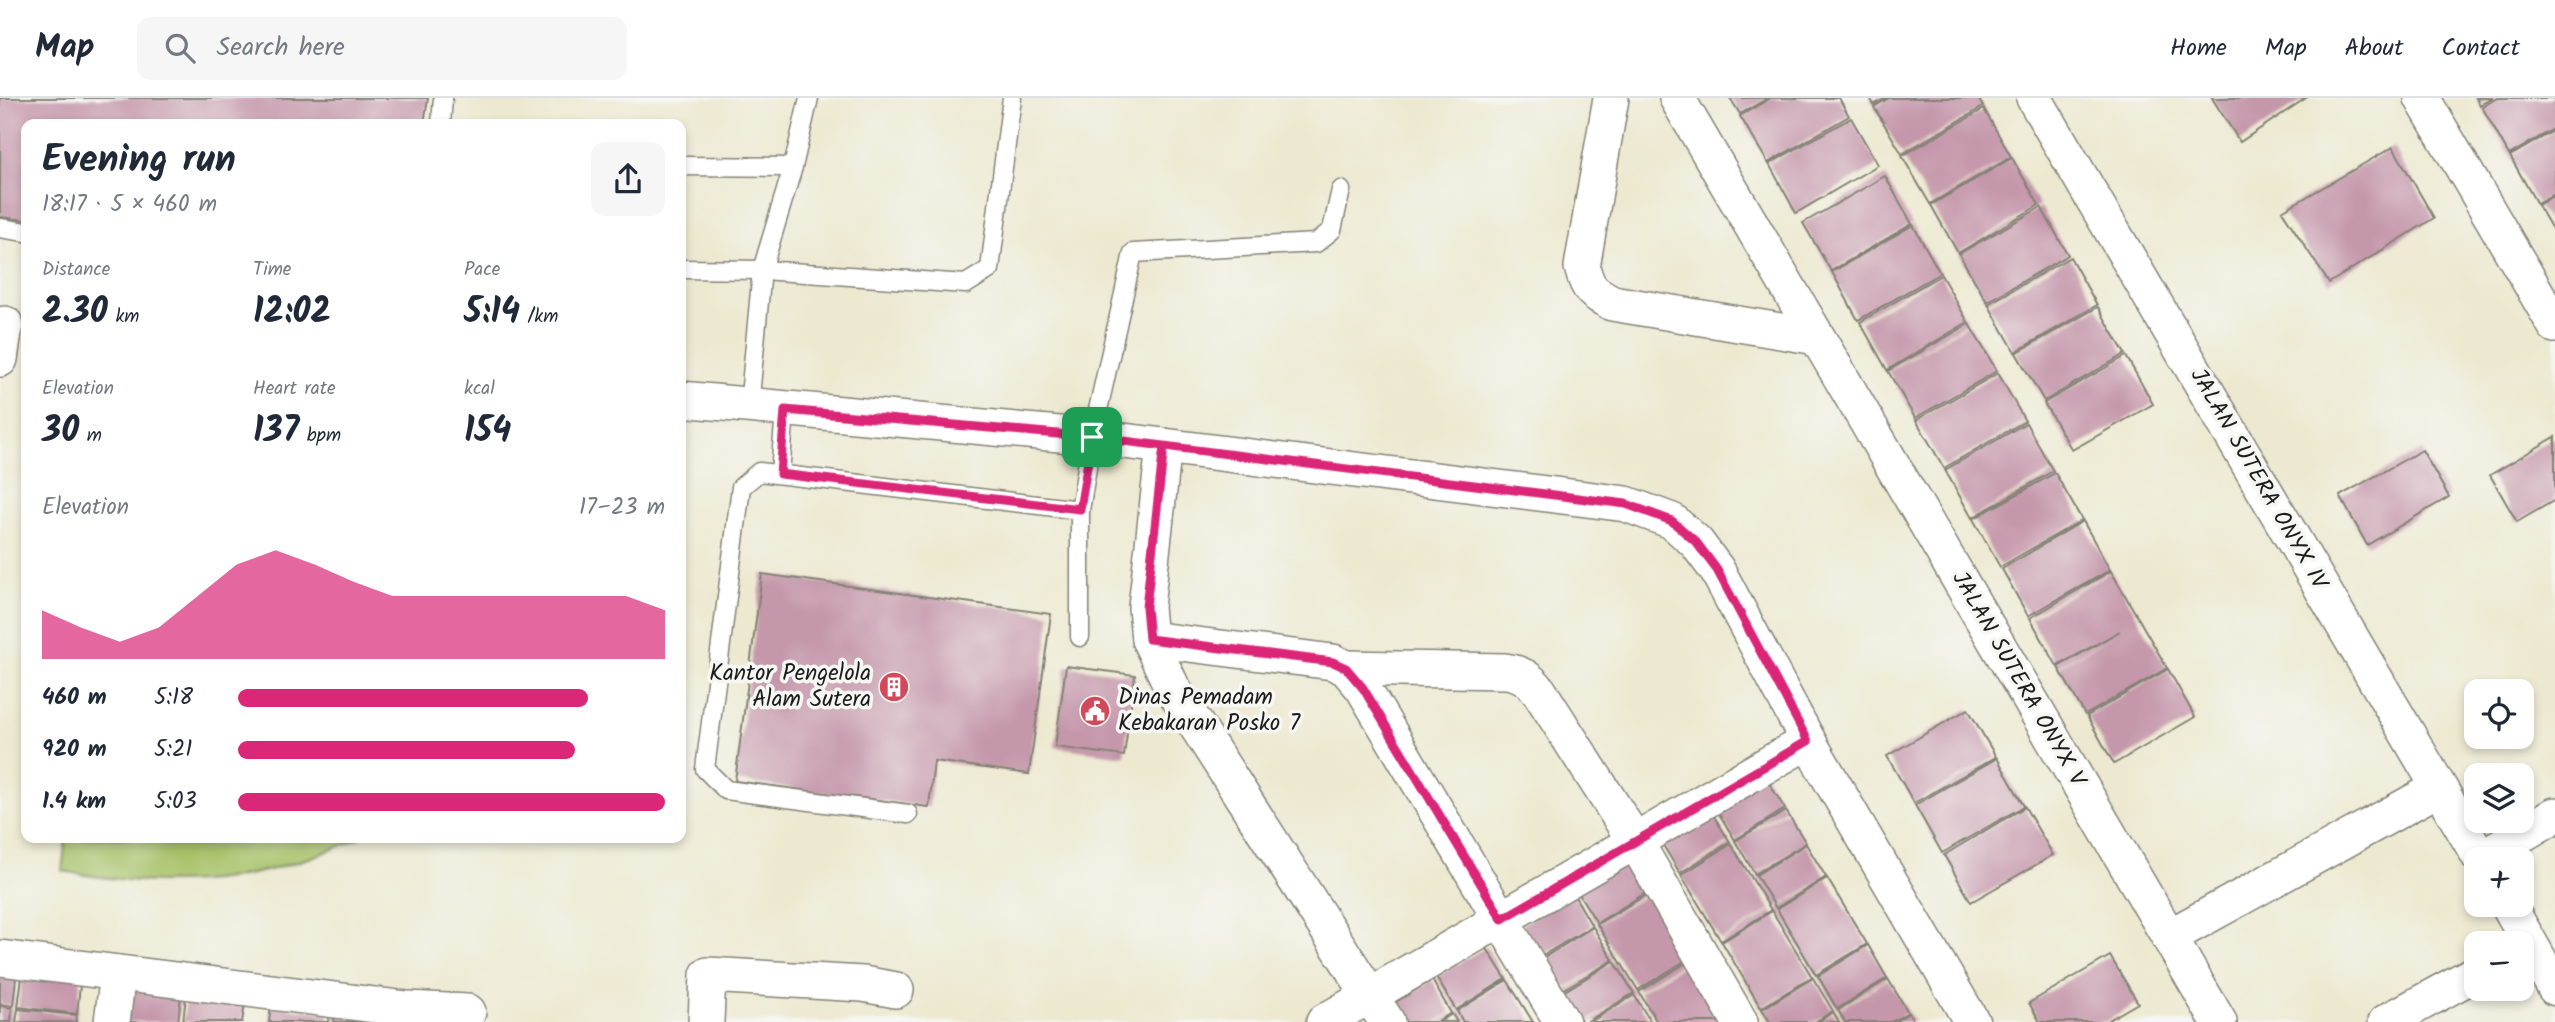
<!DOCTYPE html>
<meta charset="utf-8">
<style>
:root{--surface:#fff;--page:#f6f6f7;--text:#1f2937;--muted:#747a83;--line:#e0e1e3;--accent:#db2777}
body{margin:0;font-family:Kalam,sans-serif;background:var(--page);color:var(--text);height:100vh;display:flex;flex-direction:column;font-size:26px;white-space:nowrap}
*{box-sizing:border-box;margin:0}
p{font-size:23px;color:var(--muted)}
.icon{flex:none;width:38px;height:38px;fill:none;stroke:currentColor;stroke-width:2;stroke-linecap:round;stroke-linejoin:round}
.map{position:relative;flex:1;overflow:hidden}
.panel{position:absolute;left:21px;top:21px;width:665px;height:724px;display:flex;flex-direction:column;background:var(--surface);border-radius:14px;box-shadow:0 4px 10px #0003}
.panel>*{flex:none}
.tools{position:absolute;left:2464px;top:581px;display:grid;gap:14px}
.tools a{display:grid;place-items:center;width:70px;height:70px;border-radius:14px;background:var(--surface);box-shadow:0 4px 10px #0003;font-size:35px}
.pin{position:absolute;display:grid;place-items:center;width:60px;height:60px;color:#fff;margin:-30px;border-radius:14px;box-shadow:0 4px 10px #0006}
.round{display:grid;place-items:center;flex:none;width:74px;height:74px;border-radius:14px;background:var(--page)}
.headline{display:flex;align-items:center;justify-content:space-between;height:119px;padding:0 21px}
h1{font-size:38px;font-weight:700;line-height:52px}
.stats{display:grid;grid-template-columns:repeat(3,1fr);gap:10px;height:119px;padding:7px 21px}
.stats div{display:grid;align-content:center}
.stats b{font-size:35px;font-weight:700}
.stats small{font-size:19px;font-weight:400}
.stats p{font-size:19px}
.chart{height:196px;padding:14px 21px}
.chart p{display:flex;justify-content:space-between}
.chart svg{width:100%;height:126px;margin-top:7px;fill:var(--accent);opacity:.7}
ul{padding:0 21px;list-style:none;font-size:23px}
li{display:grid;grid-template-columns:112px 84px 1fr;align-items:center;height:52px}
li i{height:18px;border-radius:9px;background:var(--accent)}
header{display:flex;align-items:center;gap:42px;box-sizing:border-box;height:98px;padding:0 35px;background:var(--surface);border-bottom:2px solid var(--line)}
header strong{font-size:33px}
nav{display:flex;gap:38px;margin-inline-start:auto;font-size:24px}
.search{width:490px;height:63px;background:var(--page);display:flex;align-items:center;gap:18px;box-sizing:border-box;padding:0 24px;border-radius:14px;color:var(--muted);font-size:26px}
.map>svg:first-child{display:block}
</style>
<header>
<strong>Map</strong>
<div class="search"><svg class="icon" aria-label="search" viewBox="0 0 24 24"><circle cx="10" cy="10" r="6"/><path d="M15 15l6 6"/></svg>Search here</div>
<nav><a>Home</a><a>Map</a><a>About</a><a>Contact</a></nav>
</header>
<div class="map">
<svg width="2555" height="924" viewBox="0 0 2555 924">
<rect width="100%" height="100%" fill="#f6f6f2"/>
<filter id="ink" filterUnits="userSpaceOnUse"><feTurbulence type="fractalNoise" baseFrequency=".0143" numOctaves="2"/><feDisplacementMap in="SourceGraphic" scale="14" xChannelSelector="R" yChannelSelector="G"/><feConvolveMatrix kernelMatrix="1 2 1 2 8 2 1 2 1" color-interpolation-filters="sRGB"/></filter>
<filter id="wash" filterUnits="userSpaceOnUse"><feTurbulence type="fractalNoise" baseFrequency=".00686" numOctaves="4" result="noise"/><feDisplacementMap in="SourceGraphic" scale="28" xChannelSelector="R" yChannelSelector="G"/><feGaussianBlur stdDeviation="1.57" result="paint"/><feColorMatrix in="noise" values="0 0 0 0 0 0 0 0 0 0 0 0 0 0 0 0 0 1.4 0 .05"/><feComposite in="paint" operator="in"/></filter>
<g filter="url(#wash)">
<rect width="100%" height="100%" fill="#ede9d1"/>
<!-- green -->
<path fill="#a8c36a" stroke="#627043" stroke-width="2" d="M66 740H359C254 787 176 794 62 773Z"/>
<g id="blocks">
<!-- building -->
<g fill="#c597aa">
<path d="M0 0H428L424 26H26V122L0 119Z"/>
<path d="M1730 0H1768L1740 16Z"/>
<path d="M1771 0H1839L1849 18 1768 65 1740 18Z"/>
<path d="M1870 0H1886L1874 7Z"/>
<path d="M1889 0H1978L1983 9 1902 56 1874 9Z"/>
<path d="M2212 0H2306L2240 44Z"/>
<path d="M2476 0H2493L2480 7Z"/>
<path d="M2497 0H2555V30L2509 57 2482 9Z"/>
<path d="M1984 11 2011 59 1930 106 1902 58Z"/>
<path d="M1851 20 1878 67 1796 115 1769 66Z"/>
<path d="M2555 32V95L2537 106 2510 58Z"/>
<path d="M2393 49 2434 120 2329 185 2282 113Z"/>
<path d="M2012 60 2039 107 1958 155 1931 107Z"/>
<path d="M1885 78 1912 126 1831 173 1803 125Z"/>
<path d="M2555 97V136L2538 107Z"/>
<path d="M2041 109 2068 157 1987 204 1959 156Z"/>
<path d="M1913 127 1940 175 1858 222 1832 174Z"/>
<path d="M2070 159 2097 207 2015 254 1988 206Z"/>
<path d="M1941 177 1968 224 1887 272 1860 224Z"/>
<path d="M2098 209 2125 256 2044 303 2016 255Z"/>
<path d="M1969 226 1997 273 1915 320 1888 273Z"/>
<path d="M2126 258 2153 306 2072 352 2044 305Z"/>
<path d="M1998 275 2025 323 1944 370 1916 322Z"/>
<path d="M2026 325 2053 373 1972 420 1945 372Z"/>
<path d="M2555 339V402L2517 424 2490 377Z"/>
<path d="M2422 352 2449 399 2367 447 2340 398Z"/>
<path d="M2055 375 2082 422 2000 469 1973 421Z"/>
<path d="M2083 423 2110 472 2028 518 2002 471Z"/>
<path d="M2111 473 2167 570 2085 617 2058 569 2120 533 2057 568 2030 520Z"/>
<path d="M762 476 1051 516 1029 676 934 663 929 709 735 683Z"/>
<path d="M1066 568 1135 577 1124 658 1055 649Z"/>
<path d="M2168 571 2195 619 2114 666 2087 618Z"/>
<path d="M1968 611 1996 659 1914 705 1887 658Z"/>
<path d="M1997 660 2024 708 1942 755 1915 707Z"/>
<path d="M1765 678 1785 711 1735 742 1715 709Z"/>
<path d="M2025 709 2053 757 1971 804 1944 757Z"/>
<path d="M1710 712 1730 744 1680 775 1660 742Z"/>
<path d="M1786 713 1806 745 1755 776 1735 743Z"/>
<path d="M1731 746 1771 812 1721 843 1681 777Z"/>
<path d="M1806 746 1826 779 1776 810 1756 777Z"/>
<path d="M1627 762 1647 794 1597 825 1577 793Z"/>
<path d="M1827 780 1867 846 1816 877 1777 811Z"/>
<path d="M1573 795 1592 828 1542 858 1522 826Z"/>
<path d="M1648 796 1688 861 1638 892 1597 826Z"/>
<path d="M1772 813 1812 879 1761 910 1722 844Z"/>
<path d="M1593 829 1613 862 1562 892 1543 860Z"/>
<path d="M1868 847 1887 880 1837 911 1818 878Z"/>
<path d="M1486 849 1506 881 1456 912 1436 879Z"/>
<path d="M2110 858 2138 905 2105 924H2040L2029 905Z"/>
<path d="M1614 863 1634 895 1586 924H1582L1563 894Z"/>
<path d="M1689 863 1726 924H1657L1639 894Z"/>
<path d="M0 868 17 870 13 908 0 906Z"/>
<path d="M23 871 81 878 77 916 18 909Z"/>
<path d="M1813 880 1833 913 1815 924H1770L1762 911Z"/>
<path d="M1888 881 1908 914 1891 924H1845L1838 912Z"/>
<path d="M1432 882 1451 915 1436 924H1388L1381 913Z"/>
<path d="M1507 882 1533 924H1463L1457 913Z"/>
<path d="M122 890 181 897 178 924H118Z"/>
<path d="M1634 897 1651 924H1590Z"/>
<path d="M186 898 245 906 242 924H183Z"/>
<path d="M0 908 12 910 11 924H0Z"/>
<path d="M271 908 329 915 328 924H269Z"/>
<path d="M18 911 77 917 76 924H16Z"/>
<path d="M1833 914 1839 924H1818Z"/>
<path d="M1909 915 1914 924H1894Z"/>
<path d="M335 916 384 924H334Z"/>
<path d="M1452 916 1457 924H1439Z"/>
</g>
</g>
</g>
<g filter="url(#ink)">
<use href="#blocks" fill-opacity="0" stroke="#848276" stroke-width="2"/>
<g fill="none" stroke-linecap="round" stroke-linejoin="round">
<!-- lane casing -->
<g stroke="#848276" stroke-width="21">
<g id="lane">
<path d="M441 26 443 0"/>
<path d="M681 68 793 69"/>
<path d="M0 130 26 134"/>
<path d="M681 171 762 172 966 186 990 171 1012 0"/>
<path d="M749 309 762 172 793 69 809 0"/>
<path d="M780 376 785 312"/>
<path d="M1080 539V412L1092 339 1133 155 1316 145 1332 132 1341 92"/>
<path d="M908 716 726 692 705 671 741 389 759 374 1080 412"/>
</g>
</g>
<!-- street casing -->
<g stroke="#848276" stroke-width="38">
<g id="street">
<path d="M1611 0 1582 169C1588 192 1592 194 1612 205L1817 239"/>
<path d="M1677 0 2219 924"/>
<path d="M2034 0 2481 761"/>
<path d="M2422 0 2555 227"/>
<path d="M0 261 5 226"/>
<path d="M681 301 1092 339 1626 406 1672 423 1696 444 1717 472 1808 643 1972 924"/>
<path d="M1164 348 1146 509 1149 541 1173 591 1387 924"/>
<path d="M1149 541 1333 564 1346 570 1363 590 1562 924"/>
<path d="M1346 570 1505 573C1521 575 1529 580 1539 593L1635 743 1740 924"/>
<path d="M2481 760 2555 717"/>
<path d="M2508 807 2555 890"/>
<path d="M2169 839 2439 690"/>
<path d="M0 860 407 911 468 914"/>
<path d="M112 924 118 875"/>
<path d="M706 924 708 877 863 886 896 892"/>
<path d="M1324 924 1808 643"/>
<path d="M2386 924 2476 875"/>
</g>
</g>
<!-- lane -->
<use href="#lane" stroke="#fff" stroke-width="18"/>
<!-- street -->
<use href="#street" stroke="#fff" stroke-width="35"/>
</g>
</g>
<g fill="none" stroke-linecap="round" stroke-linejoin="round" filter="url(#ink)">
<!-- route casing -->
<g stroke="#fff" stroke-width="14">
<path id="route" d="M1092 339 785 312 780 376 1080 411 1092 339 1164 348 1146 509 1149 541 1333 564 1346 570 1363 590 1502 821 1808 643 1717 472 1696 444 1672 423 1626 406 1092 339"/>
</g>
<!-- route -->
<use href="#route" stroke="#db2777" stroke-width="9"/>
</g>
<!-- icons -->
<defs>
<g id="building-disc" transform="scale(1.575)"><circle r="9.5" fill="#d1495b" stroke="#f6f6f2"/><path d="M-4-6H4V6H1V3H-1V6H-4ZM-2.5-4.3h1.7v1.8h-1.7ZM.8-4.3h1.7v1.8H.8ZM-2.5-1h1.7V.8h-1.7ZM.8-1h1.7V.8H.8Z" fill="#fff"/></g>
<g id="civic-disc" transform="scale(1.575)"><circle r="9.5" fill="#d1495b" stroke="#f6f6f2"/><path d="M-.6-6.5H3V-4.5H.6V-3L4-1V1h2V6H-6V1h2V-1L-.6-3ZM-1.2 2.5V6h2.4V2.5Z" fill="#fff"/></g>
</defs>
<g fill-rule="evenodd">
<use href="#building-disc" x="894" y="589"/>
<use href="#civic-disc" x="1095" y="613"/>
</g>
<g text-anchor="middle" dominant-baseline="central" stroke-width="7" stroke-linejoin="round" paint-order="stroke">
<!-- street labels -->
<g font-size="23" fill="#1c1c1c" stroke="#f6f6f2">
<text transform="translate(2258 381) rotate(60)">JALAN SUTERA ONYX IV</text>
<text transform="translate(2018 581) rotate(60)">JALAN SUTERA ONYX V</text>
</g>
<!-- poi labels -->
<g font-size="23" fill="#1c1c1c" stroke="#f6f6f2" text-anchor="end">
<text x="871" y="576">Kantor Pengelola<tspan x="871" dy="26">Alam Sutera</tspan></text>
<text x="1118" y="600" text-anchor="start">Dinas Pemadam<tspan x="1118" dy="26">Kebakaran Posko 7</tspan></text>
</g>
</g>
</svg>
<div class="tools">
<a><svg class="icon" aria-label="locate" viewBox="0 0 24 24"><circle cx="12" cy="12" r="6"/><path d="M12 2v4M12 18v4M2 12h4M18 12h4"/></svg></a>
<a><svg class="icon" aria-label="layers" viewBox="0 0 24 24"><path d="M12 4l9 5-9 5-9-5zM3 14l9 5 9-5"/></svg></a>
<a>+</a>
<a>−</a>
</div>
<div class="pin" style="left:1092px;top:339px;background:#1e9e55"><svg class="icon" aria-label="arrive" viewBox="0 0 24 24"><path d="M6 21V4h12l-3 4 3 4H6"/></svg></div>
<section class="panel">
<div class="headline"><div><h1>Evening run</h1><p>18:17 · 5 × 460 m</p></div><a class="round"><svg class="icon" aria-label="share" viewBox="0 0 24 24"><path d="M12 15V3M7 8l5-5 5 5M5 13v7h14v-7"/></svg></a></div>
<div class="stats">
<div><p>Distance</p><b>2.30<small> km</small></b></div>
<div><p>Time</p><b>12:02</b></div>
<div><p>Pace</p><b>5:14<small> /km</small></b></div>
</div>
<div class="stats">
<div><p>Elevation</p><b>30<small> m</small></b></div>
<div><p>Heart rate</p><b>137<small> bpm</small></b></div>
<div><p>kcal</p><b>154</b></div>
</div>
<div class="chart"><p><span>Elevation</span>17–23 m</p>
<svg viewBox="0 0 160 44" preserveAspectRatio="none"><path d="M0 44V27L10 33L20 38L30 33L40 22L50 11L60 6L70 11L80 17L90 22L100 22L110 22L120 22L130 22L140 22L150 22L160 27V44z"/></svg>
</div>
<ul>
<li><b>460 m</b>5:18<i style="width:82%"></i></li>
<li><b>920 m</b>5:21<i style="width:79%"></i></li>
<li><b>1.4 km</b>5:03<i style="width:100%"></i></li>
</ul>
</section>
</div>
